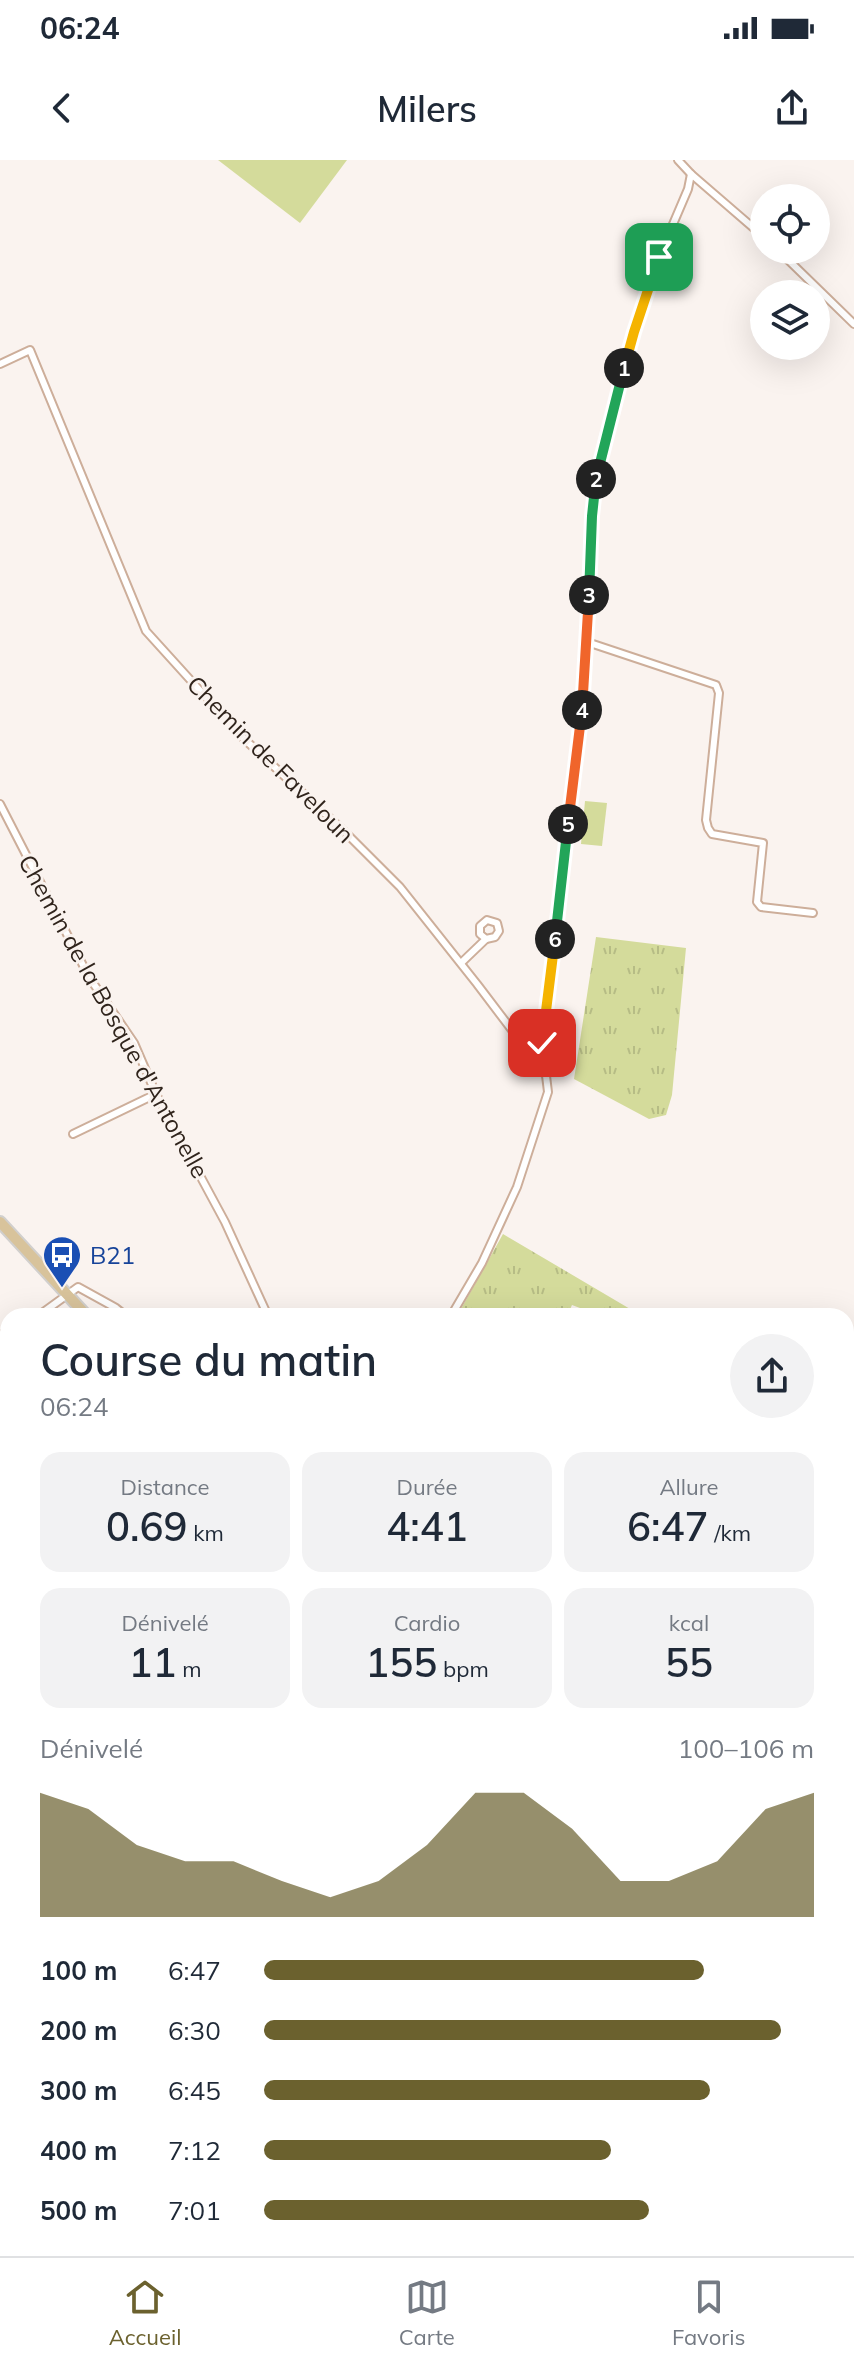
<!DOCTYPE html>
<html lang="fr">
<meta charset="utf-8">
<style>
:root{--surface:#fff;--page:#f2f2f3;--text:#1f2937;--muted:#747a83;--line:#e0e1e3;--accent:#6b612e}
body{margin:0;font-family:Mulish,sans-serif;background:var(--page);color:var(--text);height:100vh;display:flex;flex-direction:column;font-size:30px;white-space:nowrap}
*{box-sizing:border-box;margin:0}
p{font-size:26px;color:var(--muted)}
.icon{flex:none;width:44px;height:44px;fill:none;stroke:currentColor;stroke-width:2;stroke-linecap:round;stroke-linejoin:round}
.map{position:relative;flex:1;overflow:hidden}
.side{position:absolute;left:0px;top:1148px;width:854px;height:948px;display:flex;flex-direction:column;background:var(--surface);border-radius:24px 24px 0 0;box-shadow:0 8px 32px #0002}
.side>*{flex:none}
.controls{position:absolute;left:750px;top:24px;display:grid;gap:16px}
.controls a{display:grid;place-items:center;width:80px;height:80px;border-radius:50%;background:var(--surface);box-shadow:0 8px 32px #0002;font-size:40px}
.pin{position:absolute;display:grid;place-items:center;width:68px;height:68px;color:#fff;margin:-34px;border-radius:16px;box-shadow:0 4px 12px #0006}
.km{position:absolute;width:40px;height:40px;margin:-20px;border-radius:50%;background:#222;color:#fff;font-size:22px;line-height:40px;text-align:center}
.round{display:grid;place-items:center;flex:none;width:84px;height:84px;border-radius:42px;background:var(--page)}
.overview{display:flex;align-items:center;justify-content:space-between;height:136px;padding:0 40px}
h1{font-size:44px;font-weight:600;line-height:60px}
.stats{display:grid;grid-template-columns:repeat(3,1fr);gap:12px;height:136px;padding:8px 40px}
.stats div{display:grid;align-content:center;border-radius:20px;background:var(--page);text-align:center}
.stats b{font-size:40px;font-weight:600}
.stats small{font-size:22px;font-weight:400}
.stats p{font-size:22px}
.chart{height:224px;padding:16px 40px}
.chart p{display:flex;justify-content:space-between}
.chart svg{width:100%;height:144px;margin-top:8px;fill:var(--accent);opacity:.7}
ul{padding:0 40px;list-style:none;font-size:26px}
li{display:grid;grid-template-columns:128px 96px 1fr;align-items:center;height:60px}
li i{height:20px;border-radius:10px;background:var(--accent)}
.status{display:flex;justify-content:space-between;align-items:center;height:56px;padding:0 40px;background:var(--surface);direction:ltr}
.status svg{height:22px;fill:currentColor}
header{display:flex;justify-content:space-between;align-items:center;height:104px;padding:0 40px;background:var(--surface);font-size:36px;font-weight:600}
.dock{display:flex;justify-content:space-around;align-items:center;height:112px;border-top:2px solid var(--line);background:var(--surface);font-size:22px;color:var(--muted)}
.dock a{display:grid;justify-items:center;gap:4px}
.dock .on{color:var(--accent)}
.map>svg:first-child{display:block}
</style>
<div class="status"><b>06:24</b><svg viewBox="0 0 49 12"><path d="M0 12V9h3v3zM5 12V6h3v6zM10 12V3h3v9zM15 12V0h3v12zM26 1h20v11H26zM47 4h2v5h-2z"/></svg></div>
<header><svg class="icon" aria-label="back" viewBox="0 0 24 24"><path d="M15 5l-7 7 7 7"/></svg>Milers<svg class="icon" aria-label="share" viewBox="0 0 24 24"><path d="M12 15V3M7 8l5-5 5 5M5 13v7h14v-7"/></svg></header>
<div class="map">
<svg width="854" height="2096" viewBox="0 0 854 2096">
<defs>
<pattern id="grass-tufts" width="24" height="20" patternUnits="userSpaceOnUse" patternTransform="scale(2)"><rect width="24" height="20" fill="#d4db9b"/><path d="M3 7l-1-3M5 7V3M7 7l1-3M15 17l-1-3M17 17v-4M19 17l1-3" fill="none" stroke="#b6bc85"/></pattern>
</defs>
<rect width="100%" height="100%" fill="#faf3ef"/>
<!-- grass -->
<g fill="url(#grass-tufts)">
<path d="M596 777 686 788 672 935 666 955 649 959 574 919Z"/>
<path d="M503 1074 642 1156H601L572 1145 567 1156H457Z"/>
<path d="M846 1349 854 1357V1445L846 1448Z"/>
</g>
<!-- pitch -->
<g fill="#d4db9b">
<path d="M218 0H347L300 63Z"/>
<path d="M585 641 607 643 602 686 581 684Z"/>
</g>
<g fill="none" stroke-linecap="round" stroke-linejoin="round">
<!-- street casing -->
<g stroke="#cdae9a" stroke-width="10">
<g id="street">
<path d="M678 0 691 14 764 77"/>
<path d="M778 90 854 164"/>
<path d="M0 204 30 190 146 471 242 577 345 672 400 727 477 824 546 915"/>
<path d="M587 482 716 525 719 533 706 660 708 668 712 674 763 683 757 742 761 747 813 753"/>
<path d="M0 644 89 817 134 883 156 934 225 1062 268 1156"/>
<path d="M487 760 497 763 499 771 495 777 486 779 480 774V766Z"/>
<path d="M461 803 486 779"/>
<path d="M73 974 156 934"/>
<path d="M38 1156 78 1127 116 1148 126 1156"/>
<path d="M451 1156 482 1103 517 1027 548 932 542 883 583 540 592 356 596 317 634 172 659 97 688 29 691 14"/>
<path d="M0 1175 8 1171"/>
<path d="M846 1453 854 1450"/>
<path d="M0 1462H8"/>
<path d="M0 1696 8 1695"/>
<path d="M846 1729 854 1733"/>
<path d="M697 2088 716 2096"/>
<path d="M425 2096 426 2088"/>
</g>
</g>
<!-- primary casing -->
<g stroke="#d1cfcd" stroke-width="14">
<g id="primary">
<path d="M0 1062 87 1156"/>
<path d="M835 2088 840 2096"/>
<path d="M845 2088 851 2096"/>
</g>
</g>
<!-- street -->
<use href="#street" stroke="#fff" stroke-width="6"/>
<!-- primary -->
<use href="#primary" stroke="#d8c39b" stroke-width="10"/>
</g>
<g fill="none" stroke-linecap="round" stroke-linejoin="round">
<!-- split-1 casing -->
<g stroke="#fff" stroke-width="16">
<path id="split-1" d="M624 208 634 172 659 97"/>
</g>
<!-- split-2 casing -->
<g stroke="#fff" stroke-width="16">
<path id="split-2" d="M596 319 624 208"/>
</g>
<!-- split-3 casing -->
<g stroke="#fff" stroke-width="16">
<path id="split-3" d="M589 435 592 356 596 319"/>
</g>
<!-- split-4 casing -->
<g stroke="#fff" stroke-width="16">
<path id="split-4" d="M582 550 589 435"/>
</g>
<!-- split-5 casing -->
<g stroke="#fff" stroke-width="16">
<path id="split-5" d="M568 664 582 550"/>
</g>
<!-- split-6 casing -->
<g stroke="#fff" stroke-width="16">
<path id="split-6" d="M555 779 568 664"/>
</g>
<!-- split-7 casing -->
<g stroke="#fff" stroke-width="16">
<path id="split-7" d="M542 883 555 779"/>
</g>
<!-- split-1 -->
<use href="#split-1" stroke="#f5b400" stroke-width="10"/>
<!-- split-2 -->
<use href="#split-2" stroke="#22a559" stroke-width="10"/>
<!-- split-3 -->
<use href="#split-3" stroke="#22a559" stroke-width="10"/>
<!-- split-4 -->
<use href="#split-4" stroke="#f0652b" stroke-width="10"/>
<!-- split-5 -->
<use href="#split-5" stroke="#f0652b" stroke-width="10"/>
<!-- split-6 -->
<use href="#split-6" stroke="#22a559" stroke-width="10"/>
<!-- split-7 -->
<use href="#split-7" stroke="#f5b400" stroke-width="10"/>
</g>
<!-- icons -->
<defs>
<g id="bus-pin" transform="scale(2)"><path d="M0 17L-7.5 6A9.5 9.5 0 1 1 7.5 6Z" fill="#1a4fb4" stroke="#faf3ef"/><path d="M-5-6H5V4H4V6H2V4H-2V6H-4V4H-5ZM-3.5-4V0h7V-4ZM-3.5 1.2v1.5H-2V1.2ZM2 1.2v1.5H3.5V1.2Z" fill="#fff"/></g>
</defs>
<g fill-rule="evenodd">
<use href="#bus-pin" x="62" y="1095"/>
</g>
<g text-anchor="middle" dominant-baseline="central" stroke-width="6" stroke-linejoin="round" paint-order="stroke">
<!-- street labels -->
<g font-size="24" fill="#30241c" stroke="#faf3ef">
<text transform="translate(271 599) rotate(45)">Chemin de Faveloun</text>
<text transform="translate(114 856) rotate(61)">Chemin de la Bosque d'Antonelle</text>
</g>
<!-- transit labels -->
<g font-size="24" fill="#164399" stroke="#faf3ef" text-anchor="start">
<text x="90" y="1095">B21</text>
</g>
</g>
</svg>
<div class="controls">
<a><svg class="icon" aria-label="locate" viewBox="0 0 24 24"><circle cx="12" cy="12" r="6"/><path d="M12 2v4M12 18v4M2 12h4M18 12h4"/></svg></a>
<a><svg class="icon" aria-label="layers" viewBox="0 0 24 24"><path d="M12 4l9 5-9 5-9-5zM3 14l9 5 9-5"/></svg></a>
</div>
<div class="pin" style="left:659px;top:97px;background:#1e9e55"><svg class="icon" aria-label="arrive" viewBox="0 0 24 24"><path d="M6 21V4h12l-3 4 3 4H6"/></svg></div>
<div class="pin" style="left:542px;top:883px;background:#d93025"><svg class="icon" aria-label="check" viewBox="0 0 24 24"><path d="M5 12l5 5 9-10"/></svg></div>
<b class="km" style="left:624px;top:208px">1</b>
<b class="km" style="left:596px;top:319px">2</b>
<b class="km" style="left:589px;top:435px">3</b>
<b class="km" style="left:582px;top:550px">4</b>
<b class="km" style="left:568px;top:664px">5</b>
<b class="km" style="left:555px;top:779px">6</b>
<section class="side">
<div class="overview"><div><h1>Course du matin</h1><p>06:24</p></div><a class="round"><svg class="icon" aria-label="share" viewBox="0 0 24 24"><path d="M12 15V3M7 8l5-5 5 5M5 13v7h14v-7"/></svg></a></div>
<div class="stats">
<div><p>Distance</p><b>0.69<small> km</small></b></div>
<div><p>Durée</p><b>4:41</b></div>
<div><p>Allure</p><b>6:47<small> /km</small></b></div>
</div>
<div class="stats">
<div><p>Dénivelé</p><b>11<small> m</small></b></div>
<div><p>Cardio</p><b>155<small> bpm</small></b></div>
<div><p>kcal</p><b>55</b></div>
</div>
<div class="chart"><p><span>Dénivelé</span>100–106 m</p>
<svg viewBox="0 0 160 44" preserveAspectRatio="none"><path d="M0 44V6L10 11L20 22L30 27L40 27L50 33L60 38L70 33L80 22L90 6L100 6L110 17L120 33L130 33L140 27L150 11L160 6V44z"/></svg>
</div>
<ul>
<li><b>100 m</b>6:47<i style="width:80%"></i></li>
<li><b>200 m</b>6:30<i style="width:94%"></i></li>
<li><b>300 m</b>6:45<i style="width:81%"></i></li>
<li><b>400 m</b>7:12<i style="width:63%"></i></li>
<li><b>500 m</b>7:01<i style="width:70%"></i></li>
</ul>
</section>
</div>
<nav class="dock">
<a class="on"><svg class="icon" aria-label="home" viewBox="0 0 24 24"><path d="M3 11l9-7 9 7M6 9v11h12V9"/></svg>Accueil</a>
<a><svg class="icon" aria-label="map" viewBox="0 0 24 24"><path d="M3 6l6-2 6 2 6-2v14l-6 2-6-2-6 2zM9 4v14M15 6v14"/></svg>Carte</a>
<a><svg class="icon" aria-label="saved" viewBox="0 0 24 24"><path d="M7 4h10v16l-5-4-5 4z"/></svg>Favoris</a>
</nav>
